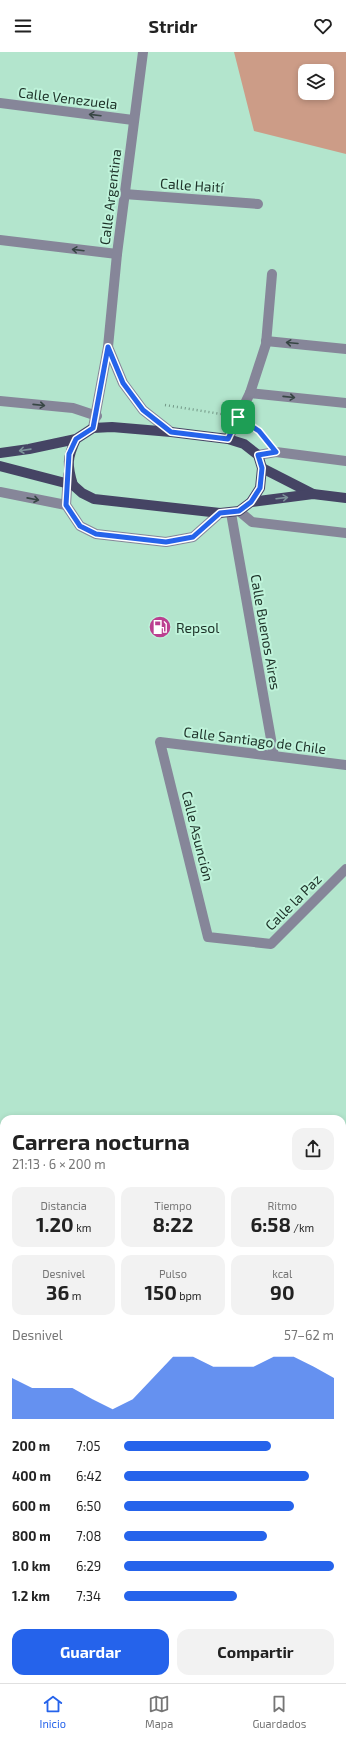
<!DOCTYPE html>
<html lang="es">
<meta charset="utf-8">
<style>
:root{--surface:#fff;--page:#f2f2f2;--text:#222;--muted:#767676;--line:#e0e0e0;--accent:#2563eb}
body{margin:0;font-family:"Exo 2",sans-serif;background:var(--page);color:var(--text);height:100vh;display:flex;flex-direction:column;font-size:15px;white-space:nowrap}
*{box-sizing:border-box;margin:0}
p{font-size:13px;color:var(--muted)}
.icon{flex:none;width:22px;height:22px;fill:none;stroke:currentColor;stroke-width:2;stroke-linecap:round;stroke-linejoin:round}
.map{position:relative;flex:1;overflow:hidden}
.side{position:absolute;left:0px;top:1063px;width:346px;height:568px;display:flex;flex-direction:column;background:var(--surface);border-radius:12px 12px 0 0;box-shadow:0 2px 6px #0003}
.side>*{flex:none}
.fabs{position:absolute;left:298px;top:12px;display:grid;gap:8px}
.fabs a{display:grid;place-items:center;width:36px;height:36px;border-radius:8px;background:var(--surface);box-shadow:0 2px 6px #0003;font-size:20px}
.pin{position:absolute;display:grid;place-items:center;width:34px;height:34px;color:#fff;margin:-17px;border-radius:8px;box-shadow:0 2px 6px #0006}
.round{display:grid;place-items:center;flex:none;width:42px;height:42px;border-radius:12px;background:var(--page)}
.overview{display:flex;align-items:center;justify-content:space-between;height:68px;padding:0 12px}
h1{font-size:22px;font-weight:700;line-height:30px}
.metrics{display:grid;grid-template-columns:repeat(3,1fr);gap:6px;height:68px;padding:4px 12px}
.metrics div{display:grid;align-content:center;border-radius:10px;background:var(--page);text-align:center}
.metrics b{font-size:20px;font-weight:700}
.metrics small{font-size:11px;font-weight:400}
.metrics p{font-size:11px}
.chart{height:112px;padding:8px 12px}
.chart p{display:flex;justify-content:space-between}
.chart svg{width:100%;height:72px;margin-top:4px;fill:var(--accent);opacity:.7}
.primary-button{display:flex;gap:8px;margin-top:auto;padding:8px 12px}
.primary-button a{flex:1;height:46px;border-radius:12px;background:var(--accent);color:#fff;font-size:16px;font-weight:700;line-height:46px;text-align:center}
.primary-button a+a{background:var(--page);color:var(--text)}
ul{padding:0 12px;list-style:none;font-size:13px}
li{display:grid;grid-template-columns:64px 48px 1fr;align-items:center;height:30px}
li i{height:10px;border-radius:5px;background:var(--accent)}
header{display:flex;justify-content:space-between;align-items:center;height:52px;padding:0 12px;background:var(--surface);font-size:18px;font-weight:700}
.menu{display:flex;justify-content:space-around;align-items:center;height:56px;border-top:1px solid var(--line);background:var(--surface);font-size:11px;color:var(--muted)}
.menu a{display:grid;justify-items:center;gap:2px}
.menu .selected{color:var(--accent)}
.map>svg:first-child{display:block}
</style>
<header><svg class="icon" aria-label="menu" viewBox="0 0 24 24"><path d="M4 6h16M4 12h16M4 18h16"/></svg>Stridr<svg class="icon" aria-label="heart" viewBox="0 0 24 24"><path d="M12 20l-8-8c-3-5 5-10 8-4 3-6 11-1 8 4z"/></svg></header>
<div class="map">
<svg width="346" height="1631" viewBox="0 0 346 1631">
<rect width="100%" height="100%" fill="#b3e5cd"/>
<!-- green -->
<g fill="#cc9c87" fill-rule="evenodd">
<path d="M234 0H346V102L254 79ZM305 19H327V41H305Z"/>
<path d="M342 1224H346V1352L342 1351Z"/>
</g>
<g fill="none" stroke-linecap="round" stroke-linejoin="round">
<!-- path -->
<g stroke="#729786" stroke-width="2.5" stroke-dasharray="1 3" stroke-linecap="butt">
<path d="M165 353 221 362"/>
<path d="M251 374 263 384"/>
<path d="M0 1309H4"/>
<path d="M121 1631 122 1627"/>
</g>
<!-- minor -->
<g stroke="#868699" stroke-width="10">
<path d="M0 51 133 68"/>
<path d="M124 142 258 152"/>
<path d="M0 188 117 202"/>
<path d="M266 289 346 297"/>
<path d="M108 295 123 331 143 358 171 380"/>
<path d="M250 341 346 351"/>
<path d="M0 349 73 356 97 364"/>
<path d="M93 376 108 295 117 202 143 0"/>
<path d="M228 387 250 341 266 292 272 222"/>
<path d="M258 403 276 400 346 409"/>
<path d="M68 423 66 453 80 474 96 482 166 490 193 485 220 461"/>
<path d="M0 440 66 453"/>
<path d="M239 459 252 470 346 481"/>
<path d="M231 461 274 704"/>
<path d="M346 713 160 690 208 885 271 892 346 817"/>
<path d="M342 1365 346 1366"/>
</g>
<!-- major -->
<g stroke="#454464" stroke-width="10">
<path d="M0 401 29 397 76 387 93 376 112 375 171 380 228 387 244 392 258 403 262 416 260 436 251 450 239 459 220 461 94 447 82 441 73 433 0 414"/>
<path d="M262 416 313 442"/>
<path d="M73 433C67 413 67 406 76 387"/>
<path d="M251 450 313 442 346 446"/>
</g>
</g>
<!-- one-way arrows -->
<defs><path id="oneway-shaft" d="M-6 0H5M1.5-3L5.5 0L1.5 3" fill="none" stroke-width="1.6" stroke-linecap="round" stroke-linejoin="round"/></defs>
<g stroke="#374644">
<use href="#oneway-shaft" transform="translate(95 63) rotate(-173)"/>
<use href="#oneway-shaft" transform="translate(78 198) rotate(-173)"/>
<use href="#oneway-shaft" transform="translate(292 291) rotate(-175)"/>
<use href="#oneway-shaft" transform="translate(289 345) rotate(6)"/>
<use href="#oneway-shaft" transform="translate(39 353) rotate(6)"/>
<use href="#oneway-shaft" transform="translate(33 447) rotate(11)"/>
</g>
<g stroke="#7c9399">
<use href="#oneway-shaft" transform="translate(25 398) rotate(172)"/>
<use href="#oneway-shaft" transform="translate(282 446) rotate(-7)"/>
</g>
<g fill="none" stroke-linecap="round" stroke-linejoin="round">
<!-- route casing -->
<g stroke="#fff" stroke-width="8">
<path id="route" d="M108 295 123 331 143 358 171 380 228 387 238 365 259 379 276 400 258 403 262 416 260 436 251 450 239 459 220 461 193 485 166 490 96 482 80 474 66 453 69 402 76 387 93 376Z"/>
</g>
<!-- route -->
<use href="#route" stroke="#2563eb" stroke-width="5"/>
</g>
<!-- icons -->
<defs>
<g id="fuel-disc" transform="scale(1.15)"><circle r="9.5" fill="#bb3f90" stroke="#bff3da"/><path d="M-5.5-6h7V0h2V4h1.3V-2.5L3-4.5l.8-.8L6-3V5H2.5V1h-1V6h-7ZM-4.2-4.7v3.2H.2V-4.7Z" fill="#fff"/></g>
</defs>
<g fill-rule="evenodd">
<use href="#fuel-disc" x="160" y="575"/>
</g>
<g text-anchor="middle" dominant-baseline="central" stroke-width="4" stroke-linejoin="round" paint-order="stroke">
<!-- street labels -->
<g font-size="14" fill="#1d3128" stroke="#bff3da">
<text transform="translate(68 46) rotate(7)">Calle Venezuela</text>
<text transform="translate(192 133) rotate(4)">Calle Haití</text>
<text transform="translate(110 145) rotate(-83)">Calle Argentina</text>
<text transform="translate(266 580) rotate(80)">Calle Buenos Aires</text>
<text transform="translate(255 688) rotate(7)">Calle Santiago de Chile</text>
<text transform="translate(198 784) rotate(76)">Calle Asunción</text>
<text transform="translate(293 850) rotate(-45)">Calle la Paz</text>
</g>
<!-- poi labels -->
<g font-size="14" fill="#1d3128" stroke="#bff3da" text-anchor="start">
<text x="176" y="575">Repsol</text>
</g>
</g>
</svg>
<div class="fabs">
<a><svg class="icon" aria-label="layers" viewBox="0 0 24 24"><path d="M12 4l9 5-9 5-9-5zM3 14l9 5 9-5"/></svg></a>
</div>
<div class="pin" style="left:238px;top:365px;background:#1e9e55"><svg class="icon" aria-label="arrive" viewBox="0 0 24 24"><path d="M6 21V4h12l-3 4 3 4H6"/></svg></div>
<section class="side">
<div class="overview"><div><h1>Carrera nocturna</h1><p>21:13 · 6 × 200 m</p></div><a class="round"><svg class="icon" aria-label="share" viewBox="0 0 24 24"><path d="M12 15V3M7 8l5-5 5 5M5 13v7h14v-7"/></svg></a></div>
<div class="metrics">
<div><p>Distancia</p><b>1.20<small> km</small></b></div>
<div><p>Tiempo</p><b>8:22</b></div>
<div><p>Ritmo</p><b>6:58<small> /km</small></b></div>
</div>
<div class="metrics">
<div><p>Desnivel</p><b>36<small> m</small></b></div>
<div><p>Pulso</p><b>150<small> bpm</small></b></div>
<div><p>kcal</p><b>90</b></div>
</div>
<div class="chart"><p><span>Desnivel</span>57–62 m</p>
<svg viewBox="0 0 160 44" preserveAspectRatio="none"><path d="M0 44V19L10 25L20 25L30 25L40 32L50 38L60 32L70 19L80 6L90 6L100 12L110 12L120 12L130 6L140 6L150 12L160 19V44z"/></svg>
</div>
<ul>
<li><b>200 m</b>7:05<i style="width:70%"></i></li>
<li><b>400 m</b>6:42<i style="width:88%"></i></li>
<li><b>600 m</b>6:50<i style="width:81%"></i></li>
<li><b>800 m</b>7:08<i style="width:68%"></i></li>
<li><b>1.0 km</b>6:29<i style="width:100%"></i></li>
<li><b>1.2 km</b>7:34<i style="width:54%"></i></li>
</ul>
<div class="primary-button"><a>Guardar</a><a>Compartir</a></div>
</section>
</div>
<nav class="menu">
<a class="selected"><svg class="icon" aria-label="home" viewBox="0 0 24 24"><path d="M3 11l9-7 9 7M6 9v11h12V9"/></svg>Inicio</a>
<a><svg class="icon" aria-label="map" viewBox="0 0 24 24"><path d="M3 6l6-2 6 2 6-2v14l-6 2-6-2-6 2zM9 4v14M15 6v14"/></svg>Mapa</a>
<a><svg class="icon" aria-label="saved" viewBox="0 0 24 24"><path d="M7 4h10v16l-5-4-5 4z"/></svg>Guardados</a>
</nav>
